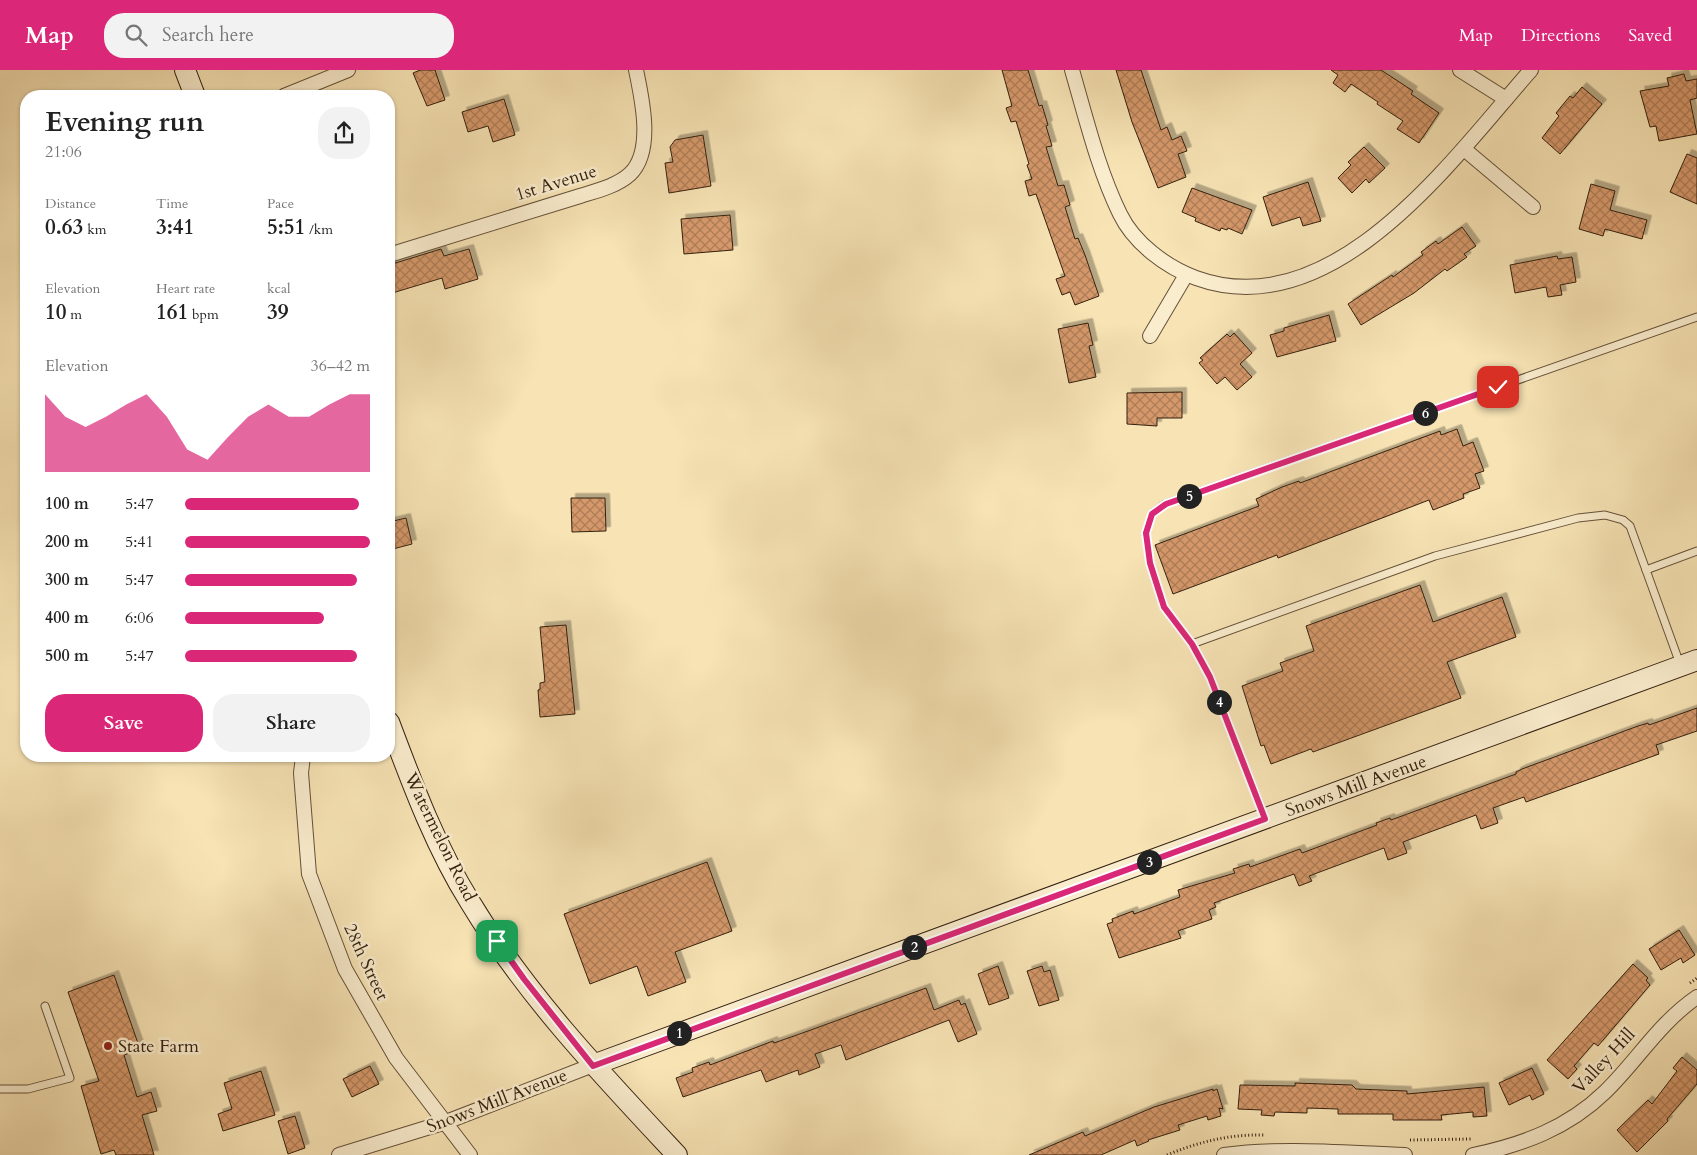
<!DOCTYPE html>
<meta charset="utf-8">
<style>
:root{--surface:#fff;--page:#f2f2f2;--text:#222;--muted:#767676;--accent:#db2777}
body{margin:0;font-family:Cardo,serif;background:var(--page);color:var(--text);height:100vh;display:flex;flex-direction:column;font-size:19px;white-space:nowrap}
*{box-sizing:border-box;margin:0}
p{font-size:16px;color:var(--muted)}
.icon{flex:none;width:28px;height:28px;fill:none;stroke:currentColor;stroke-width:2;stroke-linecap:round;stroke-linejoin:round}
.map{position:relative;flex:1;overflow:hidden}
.sheet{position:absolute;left:20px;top:20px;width:375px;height:672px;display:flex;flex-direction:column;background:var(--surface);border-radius:20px;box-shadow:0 1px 4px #0004}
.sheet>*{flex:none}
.pin{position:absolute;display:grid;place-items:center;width:42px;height:42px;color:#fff;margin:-21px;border-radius:10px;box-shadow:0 2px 8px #0006}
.km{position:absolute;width:25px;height:25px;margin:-12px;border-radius:50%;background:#222;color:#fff;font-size:14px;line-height:25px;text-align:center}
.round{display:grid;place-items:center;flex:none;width:52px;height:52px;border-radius:20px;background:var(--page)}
.summary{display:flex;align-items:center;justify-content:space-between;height:85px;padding:0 25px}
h1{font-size:28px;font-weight:600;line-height:38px}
.figures{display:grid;grid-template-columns:repeat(3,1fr);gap:8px;height:85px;padding:5px 25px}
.figures div{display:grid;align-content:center}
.figures b{font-size:21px;font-weight:600}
.figures small{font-size:14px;font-weight:400}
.figures p{font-size:14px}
.chart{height:140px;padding:10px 25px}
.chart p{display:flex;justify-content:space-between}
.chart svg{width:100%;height:90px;margin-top:5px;fill:var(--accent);opacity:.7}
.button{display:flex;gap:10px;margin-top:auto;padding:10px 25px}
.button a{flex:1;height:58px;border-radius:20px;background:var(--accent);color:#fff;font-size:20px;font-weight:600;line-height:58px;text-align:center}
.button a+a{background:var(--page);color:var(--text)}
ul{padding:0 25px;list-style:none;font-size:16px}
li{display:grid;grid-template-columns:80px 60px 1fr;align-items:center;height:38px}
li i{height:12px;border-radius:6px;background:var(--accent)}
header{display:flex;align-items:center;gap:30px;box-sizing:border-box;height:70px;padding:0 25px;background:var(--accent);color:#fff}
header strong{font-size:24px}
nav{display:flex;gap:28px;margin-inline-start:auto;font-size:18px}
.search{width:350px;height:45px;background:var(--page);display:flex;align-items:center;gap:12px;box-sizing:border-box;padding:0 18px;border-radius:20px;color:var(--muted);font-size:19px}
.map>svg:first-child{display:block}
</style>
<header>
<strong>Map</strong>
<div class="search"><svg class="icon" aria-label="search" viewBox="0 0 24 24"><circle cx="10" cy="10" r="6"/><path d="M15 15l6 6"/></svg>Search here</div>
<nav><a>Map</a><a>Directions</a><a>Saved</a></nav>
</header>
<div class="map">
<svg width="1697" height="1085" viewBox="0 0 1697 1085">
<defs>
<pattern id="building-cross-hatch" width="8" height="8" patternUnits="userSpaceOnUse" patternTransform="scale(1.25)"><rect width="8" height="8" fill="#d5986b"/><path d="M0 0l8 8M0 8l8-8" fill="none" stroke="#ae7c56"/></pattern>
<filter id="shadow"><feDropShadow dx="4.5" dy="-4.5" stdDeviation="0" flood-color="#0004"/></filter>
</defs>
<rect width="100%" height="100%" fill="#f7e3b4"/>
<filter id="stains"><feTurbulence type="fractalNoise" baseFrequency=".004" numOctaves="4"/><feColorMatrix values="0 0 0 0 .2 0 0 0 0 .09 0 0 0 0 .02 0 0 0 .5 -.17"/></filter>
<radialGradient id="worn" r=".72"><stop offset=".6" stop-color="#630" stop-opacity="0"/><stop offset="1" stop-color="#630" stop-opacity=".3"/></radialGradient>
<!-- building -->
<g fill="url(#building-cross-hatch)" stroke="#34200f" filter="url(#shadow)">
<path d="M420 0H435L445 30 427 36 413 3Z"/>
<path d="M1002 0H1028L1039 36 1042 35 1048 55 1046 56 1052 76 1046 77 1058 116 1064 115 1070 135 1065 137 1075 169 1078 168 1085 185 1099 226 1075 235 1070 222 1062 225 1056 209 1065 206 1036 124 1029 126 1025 111 1032 109 1027 95 1029 94 1016 51 1011 52 1006 38 1012 36Z"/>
<path d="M1116 0H1141L1161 60 1167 57 1172 70 1181 66 1187 81 1178 84 1186 107 1158 118 1132 52Z"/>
<path d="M1331 0H1381L1413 21 1411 24 1439 43 1419 73 1397 59 1403 51 1377 34 1378 32 1351 14 1345 22 1333 13 1338 5Z"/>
<path d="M1684 4 1686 11 1697 9V28L1690 30 1697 64 1659 71 1656 56 1650 57 1640 21 1669 16 1667 8Z"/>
<path d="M1582 17 1602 34 1560 84 1542 68 1559 46 1556 43 1570 26 1573 28Z"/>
<path d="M504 29 515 65 493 72 488 56 468 62 462 42Z"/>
<path d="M703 65 711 116 669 123 665 93 673 92 670 77 675 70Z"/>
<path d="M1364 77 1385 98 1369 113 1366 109 1352 123 1338 108 1351 95 1348 92Z"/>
<path d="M1687 84 1697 88V134L1670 122Z"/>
<path d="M1308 112 1321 151 1303 156 1300 147 1272 156 1263 127Z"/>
<path d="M1591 114 1615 121 1610 140 1647 150 1642 169 1605 159 1603 166 1579 159Z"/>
<path d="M1192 118 1252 140 1242 164 1228 158 1227 160 1221 158 1220 161 1195 151 1196 148 1182 142Z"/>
<path d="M730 145 733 180 684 184 681 149Z"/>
<path d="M1462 157 1476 176 1464 184 1467 187 1447 201 1445 199 1414 223 1361 255 1348 234 1392 205 1393 207 1423 185 1421 182 1436 171 1438 174Z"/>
<path d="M441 179 444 186 469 179 478 209 445 219 442 208 389 224V195Z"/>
<path d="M1557 186 1558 189 1572 187 1576 212 1560 215 1562 225 1548 227 1546 217 1515 223 1510 195Z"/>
<path d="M1329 245 1336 271 1277 287 1270 265 1284 261V258Z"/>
<path d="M1088 253 1093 275 1089 276 1096 307 1069 313 1058 259Z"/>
<path d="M1234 263 1252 283 1240 294 1252 307 1237 320 1225 307 1217 314 1199 293 1203 290 1200 288 1227 264 1230 267Z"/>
<path d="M1182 322V348H1157V356L1127 354V323Z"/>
<path d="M1457 359 1463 376 1473 372 1484 401 1475 404 1480 418 1463 424 1464 428 1433 440 1429 430 1278 488 1277 485 1173 524 1155 475 1259 436 1256 429 1282 417 1299 411 1300 413 1440 361 1441 365Z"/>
<path d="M571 428H605L606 461 572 462Z"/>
<path d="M406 448 412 474 389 480V452Z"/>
<path d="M1420 515 1433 552 1502 527 1516 567 1447 592 1461 628 1313 682 1311 679 1271 694 1264 675 1261 676 1242 616 1283 601 1280 593 1314 581 1306 556Z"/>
<path d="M566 555 575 644 540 647 538 620 540 619V613L545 612 540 557Z"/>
<path d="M1697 638V661L1656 675 1659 684 1526 732 1524 727 1493 738 1498 753 1481 759 1476 745 1403 772 1407 783 1388 790 1384 778 1309 806 1312 811 1299 816 1294 804 1214 833 1216 837 1209 840 1212 849 1178 861 1181 868 1119 888 1107 854 1113 852 1112 849 1133 841 1134 844 1180 827 1178 820 1235 803 1233 799 1249 794 1250 797 1300 779 1302 783 1377 755 1376 753 1390 748 1391 750 1516 704V702L1522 699 1638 656 1648 653 1649 655Z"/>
<path d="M707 792 732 861 675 882 686 912 648 926 637 896 590 914 564 844Z"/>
<path d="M1679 860 1695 885 1683 893 1681 888 1661 900 1649 879Z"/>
<path d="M1633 894 1648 908 1646 910 1650 915 1598 976 1594 973 1574 996 1577 999 1568 1009 1547 990Z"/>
<path d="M998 896 1009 928 989 935 978 904Z"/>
<path d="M1042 896 1044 902 1050 900 1059 930 1039 936 1027 901Z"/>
<path d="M114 905 140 979 124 985 137 1027 151 1022 157 1041 142 1045 154 1085H116L114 1080 101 1084 81 1016 99 1011 68 922Z"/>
<path d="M926 918 934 940 959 930 961 935 965 933 977 964 958 972 949 950 846 990 841 975 815 984 820 997 799 1005 798 1000 766 1012 761 1000 683 1027 676 1008 693 1002 692 998 709 992 710 995 773 971 774 973 808 961Z"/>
<path d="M1682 987 1697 1000V1014L1667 1049 1668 1051 1637 1082 1617 1060 1648 1030 1652 1034 1677 1001 1673 998Z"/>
<path d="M370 996 379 1014 352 1027 343 1009Z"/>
<path d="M1532 998 1544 1024 1532 1030 1530 1025 1509 1035 1499 1013Z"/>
<path d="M261 1001 275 1045 223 1061 218 1044 232 1039 224 1013Z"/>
<path d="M1295 1013 1352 1015 1356 1019 1407 1021V1024L1484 1017 1487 1046 1473 1047V1042L1441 1045 1442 1050H1393V1044H1338V1039L1307 1038V1043L1275 1042 1274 1046 1261 1045 1262 1040 1238 1039 1240 1015 1295 1016Z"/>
<path d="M1213 1019V1021L1217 1019 1223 1039 1219 1038 1221 1046 1208 1050 1207 1046 1178 1055 1180 1060 1148 1070 1149 1071 1137 1076 1135 1070 1101 1085H1029L1083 1062 1085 1066 1154 1037Z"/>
<path d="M295 1046 305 1078 288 1084 278 1051Z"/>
</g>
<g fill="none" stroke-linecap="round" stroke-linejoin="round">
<!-- service casing -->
<g stroke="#655138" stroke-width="9">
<g id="service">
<path d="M1192 574 1435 486 1578 448 1605 445 1623 450 1630 456 1646 500"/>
<path d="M1680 594 1646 500 1697 481"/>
<path d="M1264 746 1210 607 1192 574 1164 537 1150 493 1146 463 1152 444 1165 434 1697 247"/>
<path d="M0 1019H28L70 1008 45 936"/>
</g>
</g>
<!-- minor casing -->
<g stroke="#655138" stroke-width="16">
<g id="minor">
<path d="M1072 0C1086 48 1098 99 1120 144 1134 173 1166 197 1196 208 1334 258 1454 87 1531 0"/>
<path d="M1460 0 1506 29"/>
<path d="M284 26 348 0"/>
<path d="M1464 79 1533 137"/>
<path d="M389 185 580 126C596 121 617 116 630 104 654 81 642 29 636 0"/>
<path d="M1150 266 1186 205"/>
<path d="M303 686 301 703 309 804 345 899 396 988 470 1085"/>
<path d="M339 1085 446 1052 593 995"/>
<path d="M1224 1085C1284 1077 1345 1083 1405 1085"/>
<path d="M1473 1085C1522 1075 1568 1058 1605 1022 1637 991 1659 953 1697 927"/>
</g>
</g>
<!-- secondary casing -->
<g stroke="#34200f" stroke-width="22">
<g id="secondary">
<path d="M185 0 195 26"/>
<path d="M389 652C412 713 435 776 470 832 526 925 603 1006 677 1085"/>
<path d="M593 995 1697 590"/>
</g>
</g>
<!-- path -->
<g stroke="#34200f" stroke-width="3" stroke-dasharray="1 2.5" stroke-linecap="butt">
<path d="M1690 913 1697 908"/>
<path d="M1600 1003 1610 993"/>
<path d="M1410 1070 1471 1069"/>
<path d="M1167 1085C1198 1072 1230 1064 1264 1065"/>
</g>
<!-- service -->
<use href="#service" stroke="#faedce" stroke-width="7"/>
<!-- minor -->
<use href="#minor" stroke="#faedce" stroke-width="14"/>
<!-- secondary -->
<use href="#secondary" stroke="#faedce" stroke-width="20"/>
</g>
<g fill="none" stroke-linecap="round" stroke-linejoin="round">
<!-- route casing -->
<g stroke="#fff" stroke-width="10">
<path id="route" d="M497 871 524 909 593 996 1265 749 1210 607 1192 574 1164 537 1150 493 1146 463 1152 444 1166 434 1498 317"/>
</g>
<!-- route -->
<use href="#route" stroke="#db2777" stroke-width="6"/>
</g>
<!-- markers -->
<circle fill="#8f2418" stroke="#faedce" stroke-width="2" cx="108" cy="976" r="5"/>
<g text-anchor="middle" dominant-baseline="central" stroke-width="5" stroke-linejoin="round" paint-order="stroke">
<!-- street labels -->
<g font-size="18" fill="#34200f" stroke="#faedce">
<text transform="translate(556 113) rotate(-17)">1st Avenue</text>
<text transform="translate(1356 716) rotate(-20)">Snows Mill Avenue</text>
<text transform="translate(440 767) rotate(64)">Watermelon Road</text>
<text transform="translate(366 892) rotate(65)">28th Street</text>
<text transform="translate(1604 991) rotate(-47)">Valley Hill</text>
<text transform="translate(497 1031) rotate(-21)">Snows Mill Avenue</text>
</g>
<!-- poi labels -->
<g font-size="18" fill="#34200f" stroke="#faedce" text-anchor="start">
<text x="118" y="976">State Farm</text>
</g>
</g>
<rect width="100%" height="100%" filter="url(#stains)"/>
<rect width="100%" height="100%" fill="url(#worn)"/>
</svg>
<div class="pin" style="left:497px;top:871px;background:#1e9e55"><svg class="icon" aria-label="arrive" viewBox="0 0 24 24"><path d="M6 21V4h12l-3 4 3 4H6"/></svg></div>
<div class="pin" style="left:1498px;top:317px;background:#d93025"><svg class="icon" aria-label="check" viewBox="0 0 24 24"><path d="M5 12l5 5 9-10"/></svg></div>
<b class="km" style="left:679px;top:963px">1</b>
<b class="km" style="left:914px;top:877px">2</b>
<b class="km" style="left:1149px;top:792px">3</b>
<b class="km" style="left:1219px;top:632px">4</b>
<b class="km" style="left:1189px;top:426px">5</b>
<b class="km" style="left:1425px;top:343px">6</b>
<section class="sheet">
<div class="summary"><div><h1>Evening run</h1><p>21:06</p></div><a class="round"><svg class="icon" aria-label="share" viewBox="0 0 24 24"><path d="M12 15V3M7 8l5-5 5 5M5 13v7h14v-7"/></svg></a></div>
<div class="figures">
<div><p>Distance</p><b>0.63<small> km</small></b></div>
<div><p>Time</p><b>3:41</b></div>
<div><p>Pace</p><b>5:51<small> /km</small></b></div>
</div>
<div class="figures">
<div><p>Elevation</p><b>10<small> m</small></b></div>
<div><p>Heart rate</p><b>161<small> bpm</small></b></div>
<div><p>kcal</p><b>39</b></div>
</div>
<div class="chart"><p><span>Elevation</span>36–42 m</p>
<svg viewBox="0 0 160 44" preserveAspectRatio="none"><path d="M0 44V6L10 17L20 22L30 17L40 11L50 6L60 17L70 33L80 38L90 27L100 17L110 11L120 17L130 17L140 11L150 6L160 6V44z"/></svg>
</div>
<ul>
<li><b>100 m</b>5:47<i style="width:94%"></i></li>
<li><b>200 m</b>5:41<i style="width:100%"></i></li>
<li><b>300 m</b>5:47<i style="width:93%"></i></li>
<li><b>400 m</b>6:06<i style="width:75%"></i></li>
<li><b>500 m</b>5:47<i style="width:93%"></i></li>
</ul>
<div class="button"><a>Save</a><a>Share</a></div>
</section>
</div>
